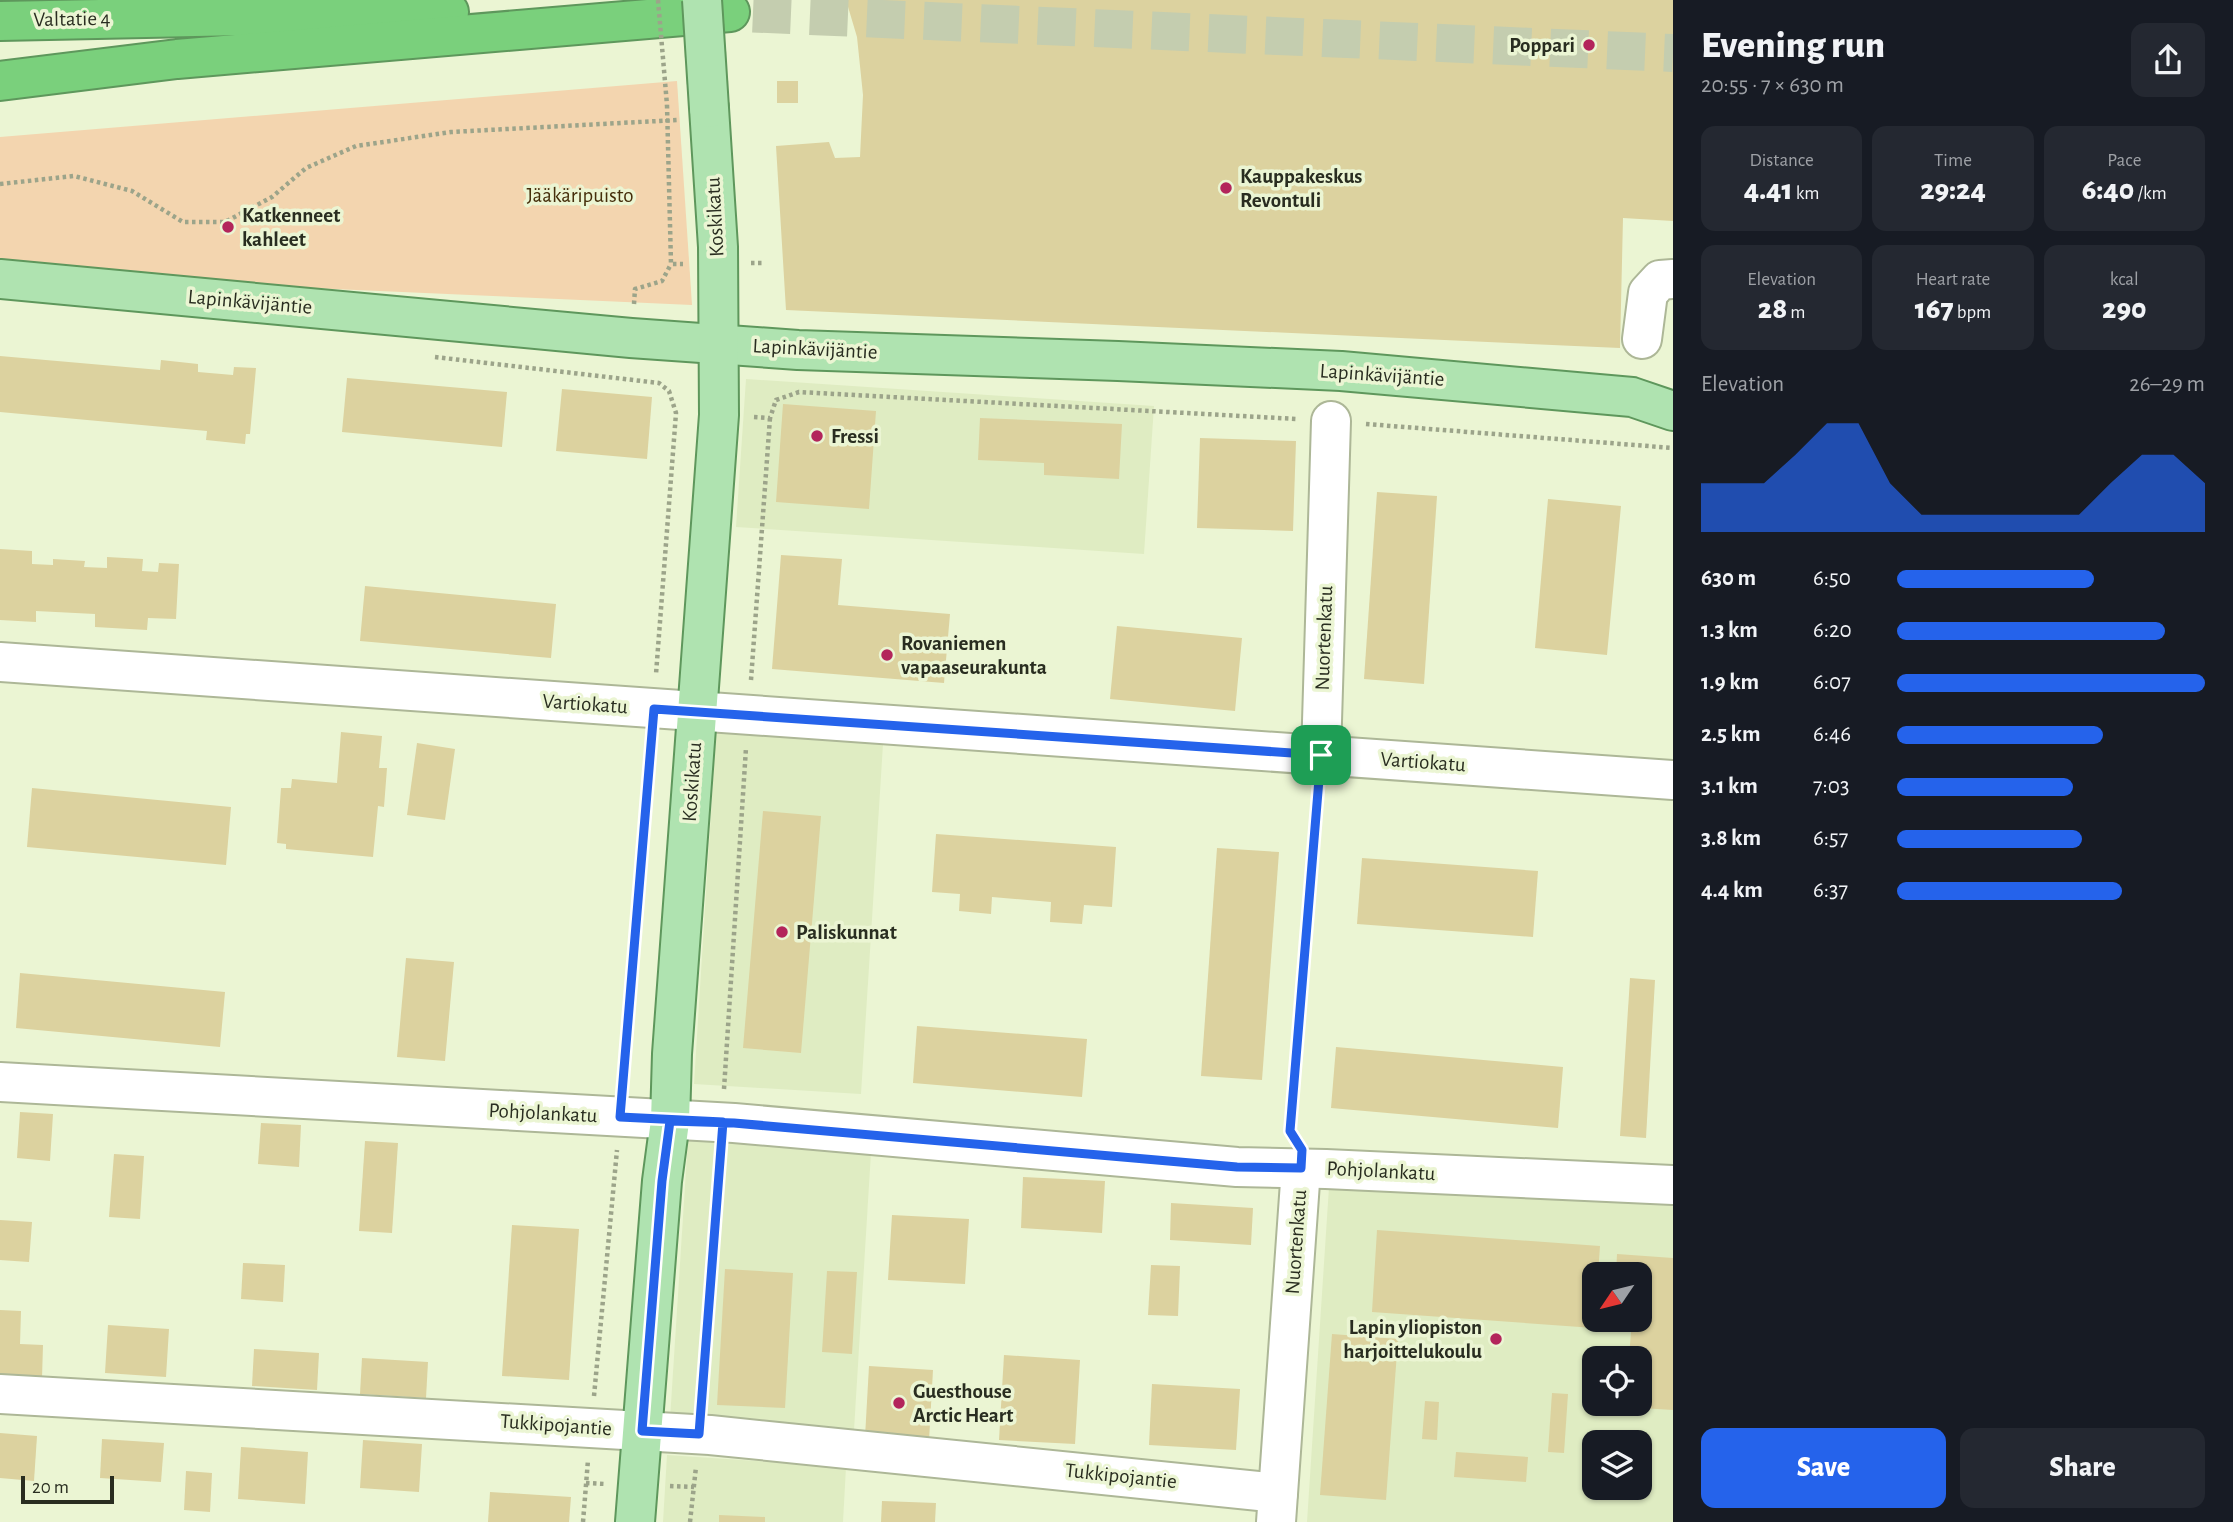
<!DOCTYPE html>
<meta charset="utf-8">
<style>
:root{--surface:#171b24;--page:#242831;--text:#f1f3f6;--muted:#9ea1a6;--accent:#2563eb}
body{margin:0;font-family:"Alegreya Sans",sans-serif;background:var(--page);color:var(--text);height:100vh;display:flex;flex-direction:column;font-size:26px;white-space:nowrap}
*{box-sizing:border-box;margin:0}
p{font-size:23px;color:var(--muted)}
.icon{flex:none;width:38px;height:38px;fill:none;stroke:currentColor;stroke-width:2;stroke-linecap:round;stroke-linejoin:round}
.map{position:relative;flex:1;overflow:hidden}
.sheet{display:flex;flex-direction:column;background:var(--surface);width:560px}
.sheet>*{flex:none}
.needle{width:46px;rotate:235deg}
.tools{position:absolute;left:1582px;top:1262px;display:grid;gap:14px}
.tools a{display:grid;place-items:center;width:70px;height:70px;border-radius:14px;background:var(--surface);box-shadow:0 2px 5px #0004;font-size:35px}
.scale{position:absolute;left:21px;bottom:18px;width:93px;box-sizing:border-box;padding-left:7px;border:4px solid #292d20;border-top:0;font-size:19px;line-height:24px;white-space:nowrap;color:#292d20;-webkit-text-stroke:5px #ebf5d3;paint-order:stroke}
.pin{position:absolute;display:grid;place-items:center;width:60px;height:60px;color:#fff;margin:-30px;border-radius:14px;box-shadow:0 4px 10px #0006}
.round{display:grid;place-items:center;flex:none;width:74px;height:74px;border-radius:14px;background:var(--page)}
.head{display:flex;align-items:center;justify-content:space-between;height:119px;padding:0 28px}
h1{font-size:38px;font-weight:800;line-height:52px}
.figures{display:grid;grid-template-columns:repeat(3,1fr);gap:10px;height:119px;padding:7px 28px}
.figures div{display:grid;align-content:center;border-radius:14px;background:var(--page);text-align:center}
.figures b{font-size:30px;font-weight:800}
.figures small{font-size:19px;font-weight:400}
.figures p{font-size:19px}
.chart{height:196px;padding:14px 28px}
.chart p{display:flex;justify-content:space-between}
.chart svg{width:100%;height:126px;margin-top:7px;fill:var(--accent);opacity:.7}
.button{display:flex;gap:14px;margin-top:auto;padding:14px 28px}
.button a{flex:1;height:80px;border-radius:14px;background:var(--accent);color:#fff;font-size:28px;font-weight:800;line-height:80px;text-align:center}
.button a+a{background:var(--page);color:var(--text)}
ul{padding:0 28px;list-style:none;font-size:23px}
li{display:grid;grid-template-columns:112px 84px 1fr;align-items:center;height:52px}
li i{height:18px;border-radius:9px;background:var(--accent)}
main{display:flex;flex:1;min-height:0}
.map>svg:first-child{display:block}
</style>
<main>
<div class="map">
<svg width="1673" height="1522" viewBox="0 0 1673 1522">
<rect width="100%" height="100%" fill="#ebf5d3"/>
<!-- built -->
<g fill="#dfecc2" fill-rule="evenodd">
<path d="M746 379 1154 406 1144 554 736 527Z"/>
<path d="M717 717 884 728 861 1094 694 1084Z"/>
<path d="M689 1124 872 1136 854 1430 670 1419Z"/>
<path d="M1330 1172 1673 1204V1522H1307ZM1594 1274H1640V1320H1594ZM1594 1358H1640V1404H1594ZM1594 1442H1640V1488H1594Z"/>
<path d="M667 1455 846 1467 843 1522H663Z"/>
</g>
<!-- green -->
<path fill="#f3d5af" d="M677 81 692 305 0 274V137Z"/>
<!-- building -->
<g fill="#dcd29f">
<path d="M846 0H1673V221L1623 218 1620 348 786 310 776 146 829 142 835 158 860 157 863 95 857 37Z"/>
<rect x="777" y="81" width="21" height="22"/>
<path d="M0 356 160 370 161 360 198 364V372L233 375 234 367 256 368 250 434H246L245 444 206 440 207 431 0 412Z"/>
<path d="M347 378 507 392 502 447 342 432Z"/>
<path d="M562 389 652 397 647 459 556 451Z"/>
<path d="M783 404 876 411 869 509 776 502Z"/>
<path d="M980 418 1122 424 1119 479 1044 475V463L978 460Z"/>
<path d="M1200 438 1296 441 1293 531 1197 528Z"/>
<path d="M1377 492 1437 496 1424 684 1364 679Z"/>
<path d="M1548 499 1621 506 1607 655 1535 648Z"/>
<path d="M0 549 32 551V564L53 565V559L85 561 84 567 107 568V557L143 559 142 571 158 572 159 563 179 564 176 619 148 618 147 630 95 627V614L36 611V622L0 620Z"/>
<path d="M781 555 842 559 838 605 950 614 944 683 772 669Z"/>
<path d="M365 586 556 604 551 658 360 641Z"/>
<path d="M1117 626 1242 638 1235 711 1110 699Z"/>
<path d="M341 732 382 736 379 768H387L384 807 378 806 373 857 286 849V844L277 843 281 788H291L292 779 337 783Z"/>
<path d="M417 743 455 749 445 820 407 815Z"/>
<path d="M32 788 231 807 226 865 27 847Z"/>
<path d="M763 811 821 816 801 1053 743 1048Z"/>
<path d="M936 834 1116 847 1112 907 1084 905 1082 924 1050 922 1051 902 992 897 991 914 959 911 960 894 932 892Z"/>
<path d="M1217 848 1279 852 1262 1080 1201 1076Z"/>
<path d="M1362 858 1538 871 1533 937 1357 924Z"/>
<path d="M406 958 454 962 445 1061 397 1057Z"/>
<path d="M20 973 225 992 220 1047 16 1028Z"/>
<path d="M1630 978 1655 980 1646 1138 1620 1136Z"/>
<path d="M917 1026 1087 1039 1082 1097 913 1083Z"/>
<path d="M1336 1047 1563 1067 1558 1128 1331 1108Z"/>
<path d="M20 1112 53 1114 50 1161 17 1158Z"/>
<path d="M261 1123 301 1125 299 1167 258 1164Z"/>
<path d="M365 1141 398 1143 392 1233 359 1231Z"/>
<path d="M114 1154 144 1156 140 1219 109 1217Z"/>
<path d="M1023 1177 1105 1181 1102 1233 1021 1228Z"/>
<path d="M1171 1203 1253 1208 1251 1245 1170 1240Z"/>
<path d="M892 1215 969 1219 965 1284 888 1280Z"/>
<path d="M0 1220 32 1222 29 1262 0 1260Z"/>
<path d="M512 1225 579 1229 569 1380 502 1376Z"/>
<path d="M1377 1230 1600 1246 1598 1274H1594V1328L1372 1312Z"/>
<path d="M1617 1254 1673 1258V1410L1626 1407V1404H1640V1358H1629L1631 1332 1612 1331 1613 1320H1640V1274H1616Z"/>
<path d="M243 1263 285 1265 283 1302 241 1299Z"/>
<path d="M1151 1265 1180 1266 1178 1316 1148 1315Z"/>
<path d="M725 1269 793 1273 785 1408 717 1405Z"/>
<path d="M827 1271 857 1272 852 1354 822 1352Z"/>
<path d="M0 1310 21 1311 20 1344 43 1345 42 1378 0 1377Z"/>
<path d="M108 1325 169 1329 166 1377 105 1373Z"/>
<path d="M1332 1334 1398 1339 1386 1500 1320 1495Z"/>
<path d="M254 1349 319 1353 317 1390 252 1386Z"/>
<path d="M1004 1355 1080 1360 1075 1444 999 1440Z"/>
<path d="M362 1358 428 1362 426 1398 360 1394Z"/>
<path d="M869 1366 933 1370 929 1441 865 1437Z"/>
<path d="M1152 1384 1240 1389 1236 1450 1149 1445Z"/>
<path d="M1552 1393 1568 1394 1564 1453 1548 1452Z"/>
<path d="M1425 1401 1439 1402 1437 1440 1422 1439Z"/>
<path d="M0 1433 37 1436 34 1481 0 1478Z"/>
<path d="M102 1439 164 1443 161 1482 100 1478Z"/>
<path d="M363 1440 422 1444 419 1492 360 1488Z"/>
<path d="M241 1447 308 1452 305 1504 238 1499Z"/>
<path d="M1456 1452 1528 1457 1526 1482 1454 1477Z"/>
<path d="M186 1471 212 1473 210 1512 184 1510Z"/>
<path d="M490 1492 571 1497 569 1522H488Z"/>
<path d="M882 1501 936 1503 935 1522H881Z"/>
<path d="M719 1515 765 1517V1522H719Z"/>
</g>
<g fill="none" stroke-linecap="round" stroke-linejoin="round">
<!-- highway-tunnel -->
<path stroke="#c4cdaf" stroke-width="38" stroke-dasharray="38 19" stroke-linecap="butt" d="M696 11 1673 53"/>
<!-- minor casing -->
<g stroke="#adb797" stroke-width="42">
<g id="minor">
<path d="M1642 339 1648 293 1660 280 1673 279"/>
<path d="M0 662 1673 780"/>
<path d="M1321 755 1331 421"/>
<path d="M0 1082 734 1123 1237 1167 1326 1169 1673 1185"/>
<path d="M0 1394 710 1435 1278 1493"/>
<path d="M1276 1522 1301 1168"/>
</g>
</g>
<!-- major casing -->
<g stroke="#5e975c" stroke-width="42">
<g id="major">
<path d="M0 279 631 338 798 350 1118 361 1341 371 1632 397 1673 411"/>
<path d="M635 1522 662 1181 670 1121 672 1054 719 415 718 247 709 108"/>
</g>
</g>
<!-- highway casing -->
<g stroke="#5e975c" stroke-width="42">
<g id="highway">
<path d="M0 21 449 12"/>
<path d="M0 81 177 59 730 12"/>
</g>
</g>
<!-- path -->
<g stroke="#9ca48a" stroke-width="4.5" stroke-dasharray="3.5 3.5" stroke-linecap="butt">
<path d="M667 105 671 264H683"/>
<path d="M0 184 74 176 132 191 183 222H225L272 197 306 168 356 146 451 132 677 120"/>
<path d="M751 263H763"/>
<path d="M634 304 635 289 662 281 671 264"/>
<path d="M435 357 659 383 669 391 676 413 656 674"/>
<path d="M754 417 770 418 776 400 799 392 1297 419"/>
<path d="M1366 424 1673 448"/>
<path d="M751 680 770 418"/>
<path d="M624 1082 652 742"/>
<path d="M724 1089 746 748"/>
<path d="M1292 1134 1290 1131 1318 787"/>
<path d="M594 1396 617 1150"/>
<path d="M702 1403 719 1157"/>
<path d="M586 1483 606 1484"/>
<path d="M670 1486 694 1487"/>
<path d="M583 1522 588 1460"/>
<path d="M690 1522 696 1467"/>
</g>
<!-- minor -->
<use href="#minor" stroke="#fff" stroke-width="38"/>
<!-- major -->
<use href="#major" stroke="#afe3b0" stroke-width="38"/>
<!-- highway -->
<use href="#highway" stroke="#7ad07c" stroke-width="38"/>
<!-- major-bridge casing -->
<g stroke="#5e975c" stroke-width="42" stroke-linecap="butt">
<path id="major-bridge" d="M702 0 709 108"/>
</g>
<!-- path-bridge -->
<path stroke="#9ca48a" stroke-width="4.5" stroke-dasharray="3.5 3.5" stroke-linecap="butt" d="M658 0 667 105"/>
<!-- major-bridge -->
<use href="#major-bridge" stroke="#afe3b0" stroke-width="38"/>
</g>
<g fill="none" stroke-linecap="round" stroke-linejoin="round">
<!-- route casing -->
<g stroke="#fff" stroke-width="14">
<path id="route" d="M1321 755 654 709 620 1117 723 1122 699 1434 642 1431 662 1181 670 1121 734 1123 1237 1167 1301 1168 1302 1150 1290 1131 1321 755"/>
</g>
<!-- route -->
<use href="#route" stroke="#2563eb" stroke-width="9"/>
</g>
<!-- markers -->
<g fill="#b3255b" stroke="#ebf5d3" stroke-width="2.5">
<circle cx="1589" cy="45" r="7"/>
<circle cx="1226" cy="188" r="7"/>
<circle cx="228" cy="227" r="7"/>
<circle cx="817" cy="436" r="7"/>
<circle cx="887" cy="655" r="7"/>
<circle cx="782" cy="932" r="7"/>
<circle cx="1496" cy="1339" r="7"/>
<circle cx="899" cy="1403" r="7"/>
</g>
<g text-anchor="middle" dominant-baseline="central" stroke-width="7" stroke-linejoin="round" paint-order="stroke">
<!-- street labels -->
<g font-size="21" fill="#292d20" stroke="#ebf5d3">
<text transform="translate(72 19) rotate(-1)">Valtatie 4</text>
<text transform="translate(715 217) rotate(-93)">Koskikatu</text>
<text transform="translate(250 302) rotate(5)">Lapinkävijäntie</text>
<text transform="translate(815 349) rotate(3)">Lapinkävijäntie</text>
<text transform="translate(1382 375) rotate(4)">Lapinkävijäntie</text>
<text transform="translate(1324 638) rotate(-88)">Nuortenkatu</text>
<text transform="translate(585 704) rotate(4)">Vartiokatu</text>
<text transform="translate(1423 762) rotate(4)">Vartiokatu</text>
<text transform="translate(692 782) rotate(-86)">Koskikatu</text>
<text transform="translate(543 1113) rotate(3)">Pohjolankatu</text>
<text transform="translate(1381 1171) rotate(3)">Pohjolankatu</text>
<text transform="translate(1296 1242) rotate(-86)">Nuortenkatu</text>
<text transform="translate(556 1425) rotate(4)">Tukkipojantie</text>
<text transform="translate(1121 1476) rotate(6)">Tukkipojantie</text>
</g>
<!-- poi labels -->
<g font-size="21" font-weight="bold" fill="#292d20" stroke="#ebf5d3" text-anchor="start">
<text x="1575" y="45" text-anchor="end">Poppari</text>
<text x="1240" y="176">Kauppakeskus<tspan x="1240" dy="24">Revontuli</tspan></text>
<text x="242" y="215">Katkenneet<tspan x="242" dy="24">kahleet</tspan></text>
<text x="831" y="436">Fressi</text>
<text x="901" y="643">Rovaniemen<tspan x="901" dy="24">vapaaseurakunta</tspan></text>
<text x="796" y="932">Paliskunnat</text>
<text x="1482" y="1327" text-anchor="end">Lapin yliopiston<tspan x="1482" dy="24">harjoittelukoulu</tspan></text>
<text x="913" y="1391">Guesthouse<tspan x="913" dy="24">Arctic Heart</tspan></text>
</g>
<!-- park labels -->
<g font-size="21" fill="#452e0b" stroke="#ebf5d3">
<text x="580" y="195">Jääkäripuisto</text>
</g>
</g>
</svg>
<div class="tools">
<a><svg class="needle" viewBox="-14 -14 28 28"><path d="M0-13l5 13h-10z" fill="#e53935"/><path d="M0 13l5-13h-10z" fill="#9ea1a6"/></svg></a>
<a><svg class="icon" aria-label="locate" viewBox="0 0 24 24"><circle cx="12" cy="12" r="6"/><path d="M12 2v4M12 18v4M2 12h4M18 12h4"/></svg></a>
<a><svg class="icon" aria-label="layers" viewBox="0 0 24 24"><path d="M12 4l9 5-9 5-9-5zM3 14l9 5 9-5"/></svg></a>
</div>
<div class="scale">20 m</div>
<div class="pin" style="left:1321px;top:755px;background:#1e9e55"><svg class="icon" aria-label="arrive" viewBox="0 0 24 24"><path d="M6 21V4h12l-3 4 3 4H6"/></svg></div>
</div>
<section class="sheet">
<div class="head"><div><h1>Evening run</h1><p>20:55 · 7 × 630 m</p></div><a class="round"><svg class="icon" aria-label="share" viewBox="0 0 24 24"><path d="M12 15V3M7 8l5-5 5 5M5 13v7h14v-7"/></svg></a></div>
<div class="figures">
<div><p>Distance</p><b>4.41<small> km</small></b></div>
<div><p>Time</p><b>29:24</b></div>
<div><p>Pace</p><b>6:40<small> /km</small></b></div>
</div>
<div class="figures">
<div><p>Elevation</p><b>28<small> m</small></b></div>
<div><p>Heart rate</p><b>167<small> bpm</small></b></div>
<div><p>kcal</p><b>290</b></div>
</div>
<div class="chart"><p><span>Elevation</span>26–29 m</p>
<svg viewBox="0 0 160 44" preserveAspectRatio="none"><path d="M0 44V27L10 27L20 27L30 17L40 6L50 6L60 27L70 38L80 38L90 38L100 38L110 38L120 38L130 27L140 17L150 17L160 27V44z"/></svg>
</div>
<ul>
<li><b>630 m</b>6:50<i style="width:64%"></i></li>
<li><b>1.3 km</b>6:20<i style="width:87%"></i></li>
<li><b>1.9 km</b>6:07<i style="width:100%"></i></li>
<li><b>2.5 km</b>6:46<i style="width:67%"></i></li>
<li><b>3.1 km</b>7:03<i style="width:57%"></i></li>
<li><b>3.8 km</b>6:57<i style="width:60%"></i></li>
<li><b>4.4 km</b>6:37<i style="width:73%"></i></li>
</ul>
<div class="button"><a>Save</a><a>Share</a></div>
</section>
</main>
